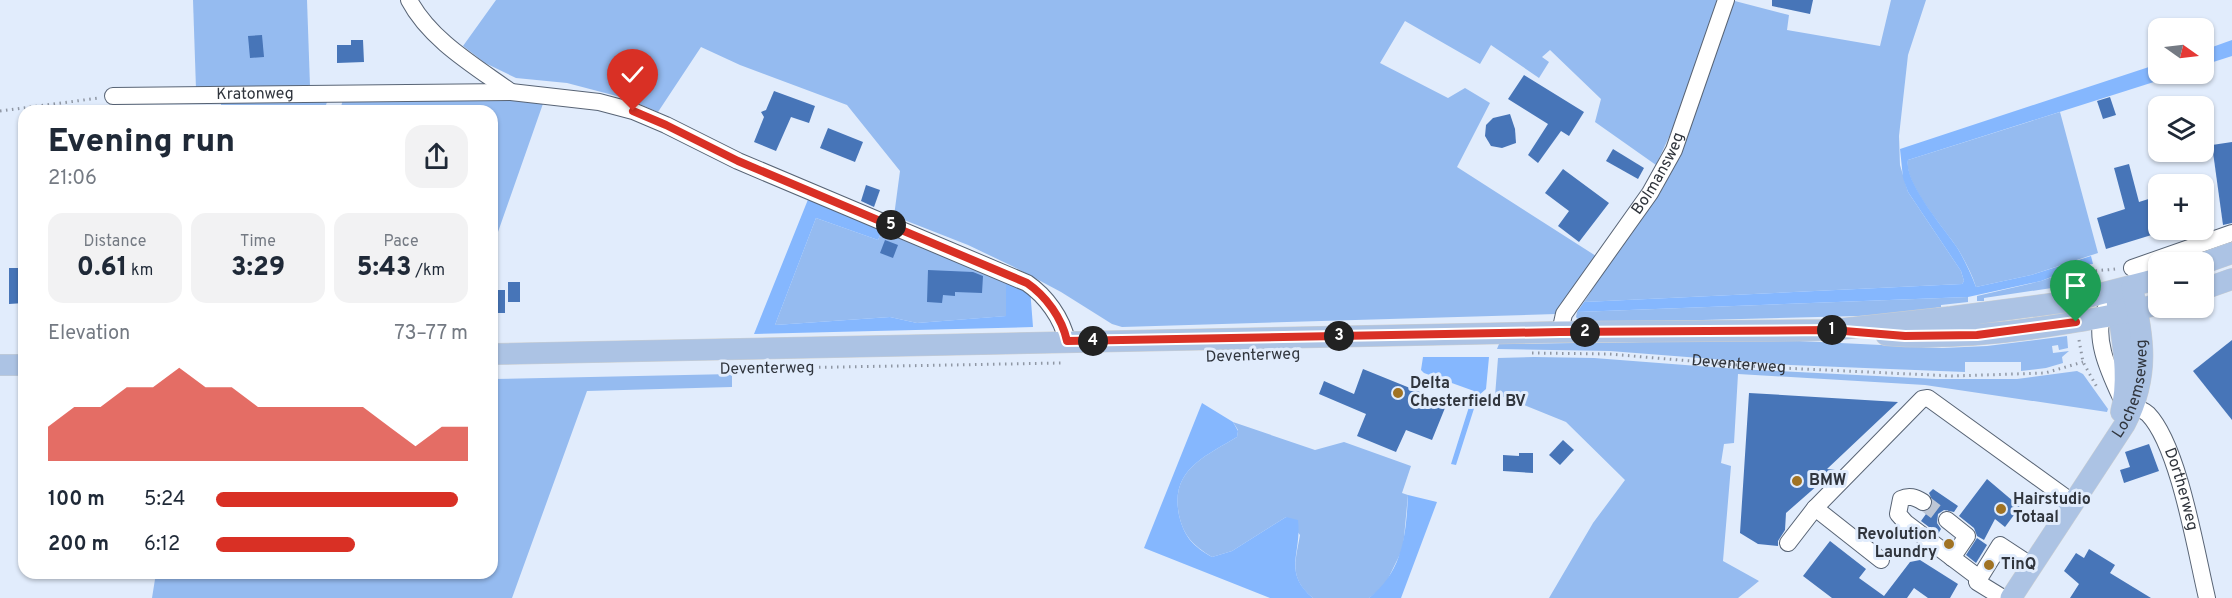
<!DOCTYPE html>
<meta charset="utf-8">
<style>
:root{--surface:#fff;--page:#f2f2f3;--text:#1f2937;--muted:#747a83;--accent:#d93025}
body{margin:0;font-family:Overpass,sans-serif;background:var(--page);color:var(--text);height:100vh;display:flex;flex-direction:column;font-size:22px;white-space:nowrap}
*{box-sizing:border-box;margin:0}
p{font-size:20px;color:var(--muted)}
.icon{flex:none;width:33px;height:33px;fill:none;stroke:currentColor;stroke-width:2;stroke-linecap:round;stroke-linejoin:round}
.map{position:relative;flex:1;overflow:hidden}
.panel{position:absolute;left:18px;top:105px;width:480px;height:474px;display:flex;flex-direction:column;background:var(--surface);border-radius:18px;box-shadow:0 2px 4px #0004}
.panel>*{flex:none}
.needle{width:39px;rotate:104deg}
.buttons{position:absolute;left:2148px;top:18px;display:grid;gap:12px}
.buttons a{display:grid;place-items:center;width:66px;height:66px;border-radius:12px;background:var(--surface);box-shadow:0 2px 4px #0004;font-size:30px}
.pin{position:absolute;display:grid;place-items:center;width:51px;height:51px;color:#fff;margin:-62px -26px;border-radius:50% 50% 50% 0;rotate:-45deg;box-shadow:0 0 6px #0007}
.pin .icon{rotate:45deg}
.km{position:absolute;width:30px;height:30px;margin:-15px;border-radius:50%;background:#222;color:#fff;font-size:16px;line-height:30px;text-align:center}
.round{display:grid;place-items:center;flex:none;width:63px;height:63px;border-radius:18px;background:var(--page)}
.summary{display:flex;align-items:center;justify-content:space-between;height:102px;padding:0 30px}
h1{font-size:33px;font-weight:800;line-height:45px}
.stats{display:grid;grid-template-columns:repeat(3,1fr);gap:9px;height:102px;padding:6px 30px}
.stats div{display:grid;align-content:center;border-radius:15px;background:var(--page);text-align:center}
.stats b{font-size:26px;font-weight:800}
.stats small{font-size:16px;font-weight:400}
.stats p{font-size:16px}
.chart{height:168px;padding:12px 30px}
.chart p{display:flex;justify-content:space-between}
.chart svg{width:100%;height:108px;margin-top:6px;fill:var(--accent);opacity:.7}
ul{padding:0 30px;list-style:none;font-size:20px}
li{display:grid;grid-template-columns:96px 72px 1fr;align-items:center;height:45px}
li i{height:15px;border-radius:8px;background:var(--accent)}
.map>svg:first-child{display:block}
</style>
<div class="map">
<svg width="2232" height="598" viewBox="0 0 2232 598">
<rect width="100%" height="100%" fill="#e1ecfc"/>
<!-- green -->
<g fill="#95bbf0">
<path d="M193 0H307L310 86 196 89Z"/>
<path d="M496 0H1717L1681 111 1656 165 1595 122 1601 99 1550 50 1542 57 1549 62 1539 78 1491 45 1480 64 1405 21 1380 63 1448 98 1465 88 1490 103 1457 167 1596 256 1556 314 1122 327 1112 324 1061 292 1012 266 968 245 894 216 900 171 847 105 740 65 701 47 658 112 628 99 567 83 516 78 485 63 463 46Z"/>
<path d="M1731 0 1789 15 1787 30 1880 46 1891 0H1926L1908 55 1899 136 1900 165 1908 192 1961 271 1964 281 1962 284 1584 302 1667 174Z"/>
<path d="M344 95 545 98 492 249V111H340Z"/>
<path d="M221 101 327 102 324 111H221Z"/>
<path d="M2060 112 2098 253 2031 275 1976 287C1972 274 1965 261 1958 249 1945 229 1903 183 1908 160Z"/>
<path d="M816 218 878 240 883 228 1006 277 1007 316 917 323 890 317 775 325Z"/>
<path d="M2072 270 2067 276 2065 286 1984 298V301H1977V296L2041 281Z"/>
<path d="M1968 297V302L1941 305V307L1896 315 1586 323 1580 322 1576 317 1577 312Z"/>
<path d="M2067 336 2068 348 2059 350 2058 345 2052 346 2053 353 2069 351 2062 357 2063 363 2046 368 2021 371V362H1965V372L1790 365 1610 351 1497 349 1499 344 1779 340 1942 348 1987 346Z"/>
<path d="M1534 357 1594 358 1737 369 1936 379H2017L2077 371 2083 374 2108 409 2107 412 1925 385 1738 374 1734 443 1724 444 1721 463 1731 466 1723 561 1759 581 1738 598H1549L1593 523 1625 480 1566 422 1504 397 1495 396 1498 358Z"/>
<path d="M732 374V387L587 391 512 598H152L156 573H492V379Z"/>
<path d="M1233 422 1315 450 1344 442 1411 466 1402 493 1408 495 1403 548 1384 587 1369 598H1313C1289 578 1295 563 1300 535L1286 517 1232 551 1212 557C1193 545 1184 537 1179 515 1170 470 1204 457 1237 437L1238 430Z"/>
</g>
<!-- forest -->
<g fill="#85b7fe">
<path d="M2232 40V56L2204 65V50Z"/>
<path d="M2158 64V74H2179L1908 160C1904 183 1945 229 1958 249 1965 261 1971 274 1976 287L2031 275 2091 256 2093 264 2082 265 2041 281 1968 297 1577 312 1584 302 1962 284 1964 281 1961 271 1908 192 1903 178 1900 149Z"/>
<path d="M809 197 883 228 878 240 816 218 775 325 890 317 917 323 1006 316V277L1030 288 1033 327 754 334Z"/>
<path d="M1423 357H1489L1486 389 1478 396 1456 465 1451 464 1474 391 1424 373 1421 370Z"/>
<path d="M1202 403 1233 422 1238 431 1237 437C1204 457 1170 470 1179 515 1184 537 1193 546 1212 557L1232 551 1286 517 1298 520C1302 554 1282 572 1313 598H1270L1144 548Z"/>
<path d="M1408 495 1437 502 1401 598H1369C1403 571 1406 535 1408 495Z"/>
</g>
<!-- building -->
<g fill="#4775b8">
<path d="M1772 0H1813L1810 14 1772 6Z"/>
<path d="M262 35 264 57 250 58 248 36Z"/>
<path d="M351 40H363L364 62 337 63V45H351Z"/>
<path d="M1524 75 1584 112 1569 136 1561 131 1538 163 1528 155 1548 124 1508 99Z"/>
<path d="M774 91 815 106 809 123 791 117 776 151 754 142 764 117 761 112 766 110Z"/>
<path d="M2110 97 2116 115 2103 119 2097 101Z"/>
<path d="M1510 114 1515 129 1516 143 1502 148 1491 146 1485 136 1486 125 1493 118Z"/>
<path d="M828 128 863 142 855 162 820 148Z"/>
<path d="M2232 142V223L2223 225 2212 145Z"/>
<path d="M1613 149 1644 168 1638 179 1606 161Z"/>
<path d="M2129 164 2139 202 2158 196V233L2106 249 2097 218 2125 209 2114 168Z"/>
<path d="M1563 169 1609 203 1579 242 1558 226 1569 211 1545 193Z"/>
<path d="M866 185 880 190 874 207 861 201Z"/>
<path d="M885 240 898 245 893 258 880 253Z"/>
<path d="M9 268H24V303L9 304Z"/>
<path d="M928 270 973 272 983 276 982 293 955 292V296L943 295 942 303 927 302Z"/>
<rect x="508" y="282" width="12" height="20"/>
<rect x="492" y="290" width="13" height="23"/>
<path d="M2232 340V420L2193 371Z"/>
<path d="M1363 369 1447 403 1432 440 1406 430 1396 452 1357 436 1366 414 1319 394 1324 381 1354 394Z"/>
<path d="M1749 393 1898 402 1827 469 1835 470 1786 513 1785 530 1778 541V546L1758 544 1740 533Z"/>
<path d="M1563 440 1574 450 1560 465 1549 455Z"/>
<path d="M2149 444 2159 471 2124 483 2120 470 2130 467 2125 452Z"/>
<path d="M1519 453H1533V473L1503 471V455L1519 456Z"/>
<path d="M1987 479 2020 507 2005 527 1995 519 1984 540 1977 536 1974 528 1959 516Z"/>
<path d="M1933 489 1958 506 1954 512 1944 510 1938 514 1937 523 1941 529 1938 534 1921 521 1926 514 1924 512 1932 507 1933 502 1929 493Z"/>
<path d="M1977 538 1987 545 1976 563 1966 555Z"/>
<path d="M1830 541 1866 569 1859 578 1884 596 1910 562 1920 560 1958 584 1950 598H1928L1914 588 1907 598H1832L1803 576Z"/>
<path d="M2089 549 2115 565 2110 573 2151 598H2070L2079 584 2064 571 2076 553 2084 558Z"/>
</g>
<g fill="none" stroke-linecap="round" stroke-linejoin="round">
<!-- minor-tunnel -->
<path stroke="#bec7d6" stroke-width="16" stroke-dasharray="16 8" stroke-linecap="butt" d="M1923 502 1947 520"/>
<!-- minor casing -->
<g stroke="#586475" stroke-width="18">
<g id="minor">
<path d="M409 0C430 40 475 66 511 92"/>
<path id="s2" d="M113 96 511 92 599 102 633 111 666 125 738 161 1027 283C1046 296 1062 318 1067 341"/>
<path d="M2132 268 2232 233"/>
<path id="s3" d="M2106 308C2090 335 2111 376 2123 402 2132 405 2141 408 2148 414 2179 446 2196 552 2207 598"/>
<path id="s4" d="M1560 332 1564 314 1650 193 1674 150 1726 0"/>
<path d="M1923 502C1915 497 1909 495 1901 499L1898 514 1906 523 1979 578"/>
<path d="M1815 508 1881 560"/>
<path d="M1947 520 1967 536 1952 558"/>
<path d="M1788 543 1815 508 1922 399 1928 398 2072 502"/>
<path d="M2003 598 1977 582 2000 545 2032 566"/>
</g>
</g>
<!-- major casing -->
<g stroke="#cdcfd0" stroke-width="22">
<g id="major">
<path d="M2204 263 2232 253"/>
<path d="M2204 289 2232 279"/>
<path d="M2117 300C2121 336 2131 377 2121 412"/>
<path d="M1886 335C1947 340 2009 333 2069 323 2099 318 2129 313 2158 304"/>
<path d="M492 354 1560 332 1832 330 1951 317 2072 301 2158 279"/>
<path d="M0 365H24"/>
<path id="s5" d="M2011 598 2125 424C2150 376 2144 337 2132 287"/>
</g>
</g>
<!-- path -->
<g stroke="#8f97a4" stroke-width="3" stroke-dasharray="1.5 4.5" stroke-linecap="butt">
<path d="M0 111 99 98"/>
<path d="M2074 280C2083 269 2102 271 2115 269"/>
<path d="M2079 340 2083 362 2098 389"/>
<path id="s1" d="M1532 353 1609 354 1761 367 1953 376 2045 373 2083 362"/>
<path d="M729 369 1061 363"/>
</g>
<!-- minor -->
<use href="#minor" stroke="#fff" stroke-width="16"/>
<!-- major -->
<use href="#major" stroke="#acc3e4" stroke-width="21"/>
</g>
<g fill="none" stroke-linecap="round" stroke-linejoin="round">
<!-- route casing -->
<g stroke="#fff" stroke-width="12">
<path id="route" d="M633 111 666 125 738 161 1027 283C1046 296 1062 318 1067 341L1560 332 1832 330 1905 336 1977 335 2076 322"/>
</g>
<!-- route -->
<use href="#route" stroke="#d93025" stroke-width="8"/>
</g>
<!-- markers -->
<g fill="#a07324" stroke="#e1ecfc" stroke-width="2">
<circle cx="1398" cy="393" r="6"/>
<circle cx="1797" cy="481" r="6"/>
<circle cx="2001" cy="509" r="6"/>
<circle cx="1949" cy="544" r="6"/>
<circle cx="1989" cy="565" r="6"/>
</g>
<g text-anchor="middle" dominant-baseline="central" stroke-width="6" stroke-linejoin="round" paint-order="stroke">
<!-- street labels -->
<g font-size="16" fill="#30353d" stroke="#e1ecfc">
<text stroke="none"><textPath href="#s2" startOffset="142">Kratonweg</textPath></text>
<text stroke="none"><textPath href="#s4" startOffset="188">Bolmansweg</textPath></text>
<text transform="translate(1253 356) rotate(-2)">Deventerweg</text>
<text stroke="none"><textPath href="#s1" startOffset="207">Deventerweg</textPath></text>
<text transform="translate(767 369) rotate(-1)">Deventerweg</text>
<text stroke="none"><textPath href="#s5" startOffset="244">Lochemseweg</textPath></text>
<text stroke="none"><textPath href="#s3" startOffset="210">Dortherweg</textPath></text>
</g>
<!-- poi labels -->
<g font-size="16" font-weight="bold" fill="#30353d" stroke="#e1ecfc" text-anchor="start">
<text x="1410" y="384">Delta<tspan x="1410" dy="18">Chesterfield BV</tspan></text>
<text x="1809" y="481">BMW</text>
<text x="2013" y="500">Hairstudio<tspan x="2013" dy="18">Totaal</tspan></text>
<text x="1937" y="535" text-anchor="end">Revolution<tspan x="1937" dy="18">Laundry</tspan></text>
<text x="2001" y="565">TinQ</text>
</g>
</g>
</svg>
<div class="buttons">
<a><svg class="needle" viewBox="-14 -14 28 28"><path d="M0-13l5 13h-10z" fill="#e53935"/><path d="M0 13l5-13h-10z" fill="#747a83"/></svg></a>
<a><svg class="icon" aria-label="layers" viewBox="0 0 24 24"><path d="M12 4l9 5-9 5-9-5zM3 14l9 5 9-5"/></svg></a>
<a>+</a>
<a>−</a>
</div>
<div class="pin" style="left:2076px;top:322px;background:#1e9e55"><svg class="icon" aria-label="arrive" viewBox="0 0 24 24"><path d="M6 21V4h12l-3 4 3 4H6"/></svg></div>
<div class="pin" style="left:633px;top:111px;background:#d93025"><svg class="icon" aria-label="check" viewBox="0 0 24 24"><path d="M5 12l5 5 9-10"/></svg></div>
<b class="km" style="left:1832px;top:330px">1</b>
<b class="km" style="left:1585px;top:332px">2</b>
<b class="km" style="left:1339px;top:336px">3</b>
<b class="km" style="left:1093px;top:341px">4</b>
<b class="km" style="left:891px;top:225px">5</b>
<section class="panel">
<div class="summary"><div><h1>Evening run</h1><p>21:06</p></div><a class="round"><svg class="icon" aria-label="share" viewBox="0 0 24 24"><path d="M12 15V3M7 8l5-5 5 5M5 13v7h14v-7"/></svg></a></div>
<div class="stats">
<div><p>Distance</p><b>0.61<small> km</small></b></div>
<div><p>Time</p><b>3:29</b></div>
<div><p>Pace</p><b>5:43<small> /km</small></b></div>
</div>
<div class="chart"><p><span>Elevation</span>73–77 m</p>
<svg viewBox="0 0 160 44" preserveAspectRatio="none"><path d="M0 44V30L10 22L20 22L30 14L40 14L50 6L60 14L70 14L80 22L90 22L100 22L110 22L120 22L130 30L140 38L150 30L160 30V44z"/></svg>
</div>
<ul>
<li><b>100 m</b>5:24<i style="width:96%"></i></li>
<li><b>200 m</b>6:12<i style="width:55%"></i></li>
</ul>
</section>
</div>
